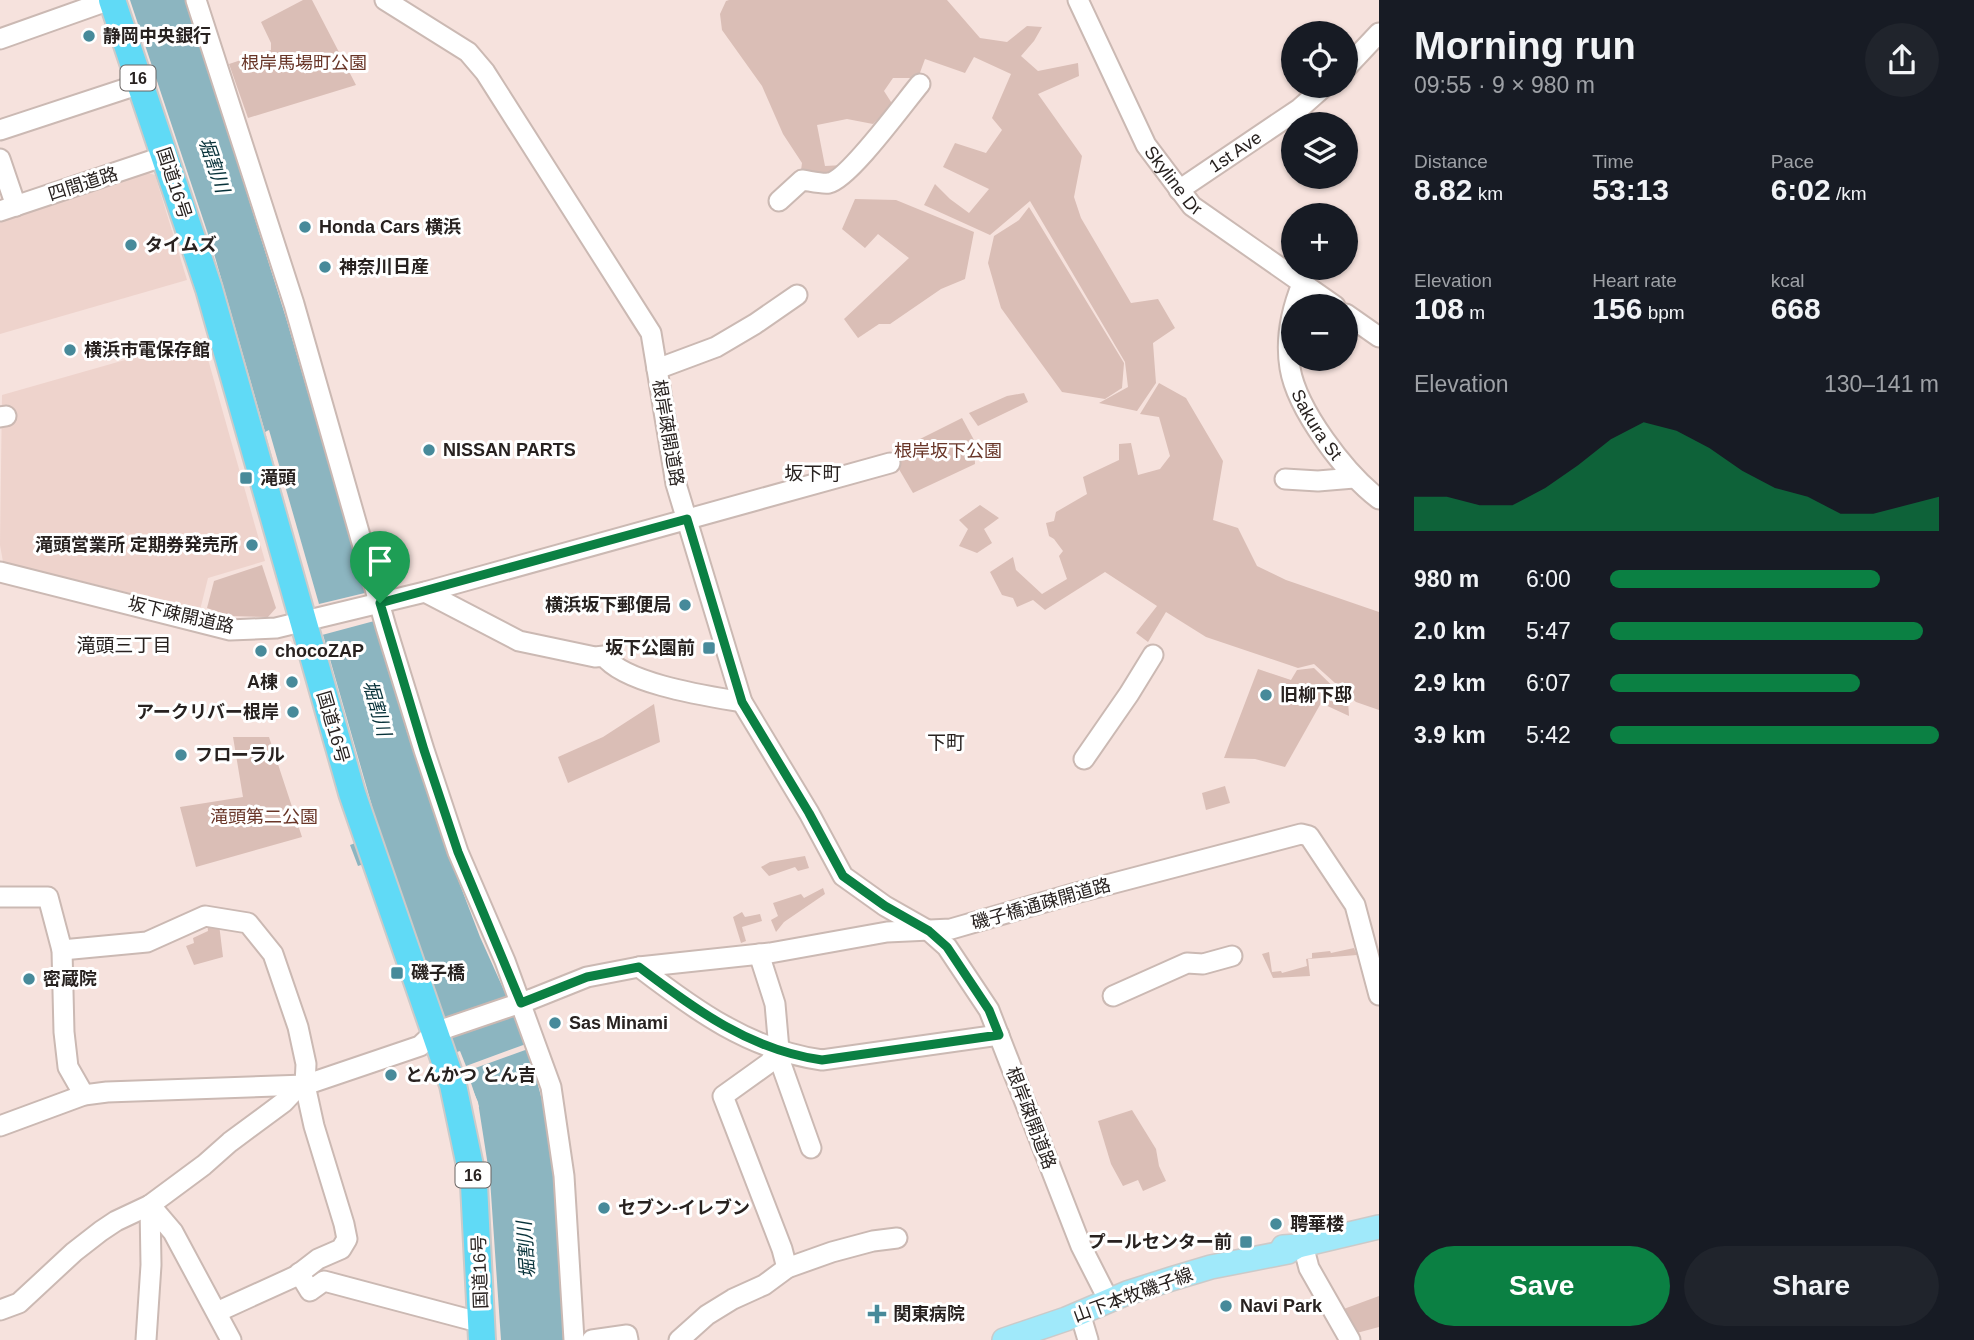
<!DOCTYPE html>
<meta charset="utf-8">
<style>
:root{--surface:#171b24;--page:#20242c;--text:#f1f3f6;--muted:#9ea1a6;--accent:#0b8043}
body{margin:0;font-family:Helvetica,"Noto Sans JP",sans-serif;background:var(--page);color:var(--text);height:100vh;display:flex;flex-direction:column;font-size:26px;white-space:nowrap}
*{box-sizing:border-box;margin:0}
p{font-size:23px;color:var(--muted)}
.icon{flex:none;width:38px;height:38px;fill:none;stroke:currentColor;stroke-width:2;stroke-linecap:round;stroke-linejoin:round}
.map{position:relative;flex:1;overflow:hidden}
.sheet{display:flex;flex-direction:column;background:var(--surface);width:595px}
.sheet>*{flex:none}
.tools{position:absolute;left:1281px;top:21px;display:grid;gap:14px}
.tools a{display:grid;place-items:center;width:77px;height:77px;border-radius:50%;background:var(--surface);box-shadow:0 2px 5px #0004;font-size:35px}
.pin{position:absolute;display:grid;place-items:center;width:60px;height:60px;color:#fff;margin:-72px -30px;border-radius:50% 50% 50% 0;rotate:-45deg;box-shadow:0 0 7px #0007}
.pin .icon{rotate:45deg}
.round{display:grid;place-items:center;flex:none;width:74px;height:74px;border-radius:37px;background:var(--page)}
.overview{display:flex;align-items:center;justify-content:space-between;height:119px;padding:0 35px}
h1{font-size:38px;font-weight:600;line-height:52px}
.metrics{display:grid;grid-template-columns:repeat(3,1fr);gap:10px;height:119px;padding:7px 35px}
.metrics div{display:grid;align-content:center}
.metrics b{font-size:30px;font-weight:600}
.metrics small{font-size:19px;font-weight:400}
.metrics p{font-size:19px}
.chart{height:196px;padding:14px 35px}
.chart p{display:flex;justify-content:space-between}
.chart svg{width:100%;height:126px;margin-top:7px;fill:var(--accent);opacity:.7}
.primary-button{display:flex;gap:14px;margin-top:auto;padding:14px 35px}
.primary-button a{flex:1;height:80px;border-radius:42px;background:var(--accent);color:#fff;font-size:28px;font-weight:600;line-height:80px;text-align:center}
.primary-button a+a{background:var(--page);color:var(--text)}
ul{padding:0 35px;list-style:none;font-size:23px}
li{display:grid;grid-template-columns:112px 84px 1fr;align-items:center;height:52px}
li i{height:18px;border-radius:9px;background:var(--accent)}
main{display:flex;flex:1;min-height:0}
.map>svg:first-child{display:block}
</style>
<main>
<div class="map">
<svg width="1379" height="1340" viewBox="0 0 1379 1340">
<rect width="100%" height="100%" fill="#f6e2dd"/>
<!-- built -->
<g fill="#eed3cc">
<path d="M145 172 155 175 187 280 0 334V221Z"/>
<path d="M202 338 265 561 208 578 200 610 3 562 0 545 2 395Z"/>
</g>
<!-- green -->
<g fill="#dabeb6">
<path d="M303 0H312L356 85 248 118 229 64 271 50V43L261 22Z"/>
<path d="M729 0H947L980 38 1007 42 1027 26 1042 27 1034 41 1021 56 1038 71 1078 63 1079 76 1038 94 1082 156 1074 197 1081 218 1131 303 1158 299 1175 328 1153 343 1156 383 1137 411 1099 403 1128 387 1125 362 1030 201 990 235 924 205 935 184 950 199 969 213 989 189 943 167 955 143 986 153 1002 130 992 118 1011 74 974 57 965 73 925 59 918 78H893L884 91 893 105 873 124 847 119 817 125 825 166 844 165 830 179 800 178 802 163 783 134 762 86 722 30 720 14 726 1Z"/>
<path d="M855 199 896 200 974 232 965 279 941 289 890 324H879L858 338 844 319 909 258 878 234 865 248 842 229Z"/>
<path d="M1029 207 1124 363 1122 388 1105 399 1062 392 1001 308 988 263 994 236 1019 220Z"/>
<path d="M1159 383 1186 398 1223 461 1213 520 1238 528 1257 566 1286 580 1379 612V710L1356 702 1314 664 1298 668 1206 637 1166 612 1148 642 1136 633 1157 606 1105 572 1045 610 1033 600 1017 607 1013 598 1002 595 990 572 1013 557 1016 570 1042 594 1067 579 1059 556 1063 551 1054 539 1049 536 1046 523 1054 521 1056 512 1087 494 1083 477 1119 460V444L1131 443 1138 475 1160 469 1170 456 1159 417 1140 414Z"/>
<path d="M1024 393 1028 402 978 426 969 413 1007 396Z"/>
<path d="M962 418 974 440 975 464 913 493 890 454Z"/>
<path d="M980 505 999 518 984 529 992 543 977 553 959 546 968 529 959 520Z"/>
<path d="M262 565 276 608 268 617 230 616 207 608 214 581Z"/>
<path d="M1314 668 1348 701 1349 716 1321 703 1285 767 1255 759 1224 758 1258 669 1291 680 1297 670Z"/>
<path d="M654 704 660 742 568 783 558 757 603 737Z"/>
<path d="M233 737H269L302 837 196 867 180 807 243 797Z"/>
<path d="M1225 786 1230 803 1206 810 1202 793Z"/>
<path d="M805 856 809 868 798 871 795 867 769 876 761 867 770 862Z"/>
<path d="M823 888 825 894 784 922 776 932 771 920 778 916 773 903 801 894 804 898Z"/>
<path d="M742 912 745 917 760 914 762 921 742 927 746 941 741 943 733 917Z"/>
<path d="M207 921 219 924 223 957 194 965 186 946 194 943 193 938 208 931Z"/>
<path d="M1354 948 1357 955 1308 959 1310 976 1273 978 1262 954 1269 952 1272 972 1281 971 1282 973 1307 966 1306 959 1312 958V953L1330 951 1331 953Z"/>
<path d="M1132 1110 1156 1149 1159 1166 1166 1181 1143 1191 1138 1180 1123 1186 1111 1164 1098 1121Z"/>
<path d="M1379 1296V1327L1353 1334 1341 1310Z"/>
</g>
<!-- water -->
<path fill="#8cb5c0" d="M130 0H186L286 318 407 732 441 835 480 937 507 997 535 1074 546 1115 557 1198 563 1340H501L490 1179 478 1102 460 1061 387 856 358 866 350 845 380 834 211 243Z"/>
<!-- pier -->
<g fill="#f6e2dd">
<path d="M269 430 319 604 369 592 378 620 322 635 265 432Z"/>
<path d="M526 1044 528 1049 467 1071 479 1107 476 1108 457 1052 460 1051 466 1066Z"/>
</g>
<g fill="none" stroke-linecap="round" stroke-linejoin="round">
<!-- minor casing -->
<g stroke="#cbb9b3" stroke-width="23">
<g id="minor">
<path d="M196 0 294 304 386 627 424 750 458 852 505 961 551 1087 564 1176 574 1340"/>
<path d="M385 0 468 52 485 72 651 333 676 484 742 702 809 813 843 876 885 906 929 931 947 947 989 1010 1081 1246 1109 1301"/>
<path id="s1" d="M1078 0 1146 145 1192 206 1335 306"/>
<path d="M0 39 110 0"/>
<path d="M1346 68 1379 33"/>
<path d="M0 130 140 84"/>
<path d="M0 159 16 206"/>
<path id="s2" d="M1179 190 1299 109 1325 86"/>
<path d="M779 201 802 180C810 181 821 184 829 183 849 179 904 103 920 84"/>
<path d="M0 211 165 156"/>
<path id="s3" d="M1302 284C1291 311 1285 338 1290 368 1297 410 1345 473 1379 499"/>
<path d="M1346 314 1379 337"/>
<path d="M657 369 716 347 755 324 797 295"/>
<path d="M0 417 6 416"/>
<path d="M1285 479 1318 481 1354 478"/>
<path d="M0 572 230 630 276 628 425 592 890 463"/>
<path d="M425 592 519 641 595 657 604 656C625 684 707 696 742 702"/>
<path d="M1084 759 1129 694 1153 655"/>
<path d="M0 897H48L62 950 64 1032 68 1067 84 1095"/>
<path d="M62 950 147 942 205 916 248 923 273 954 298 1027 306 1064 305 1085 314 1126 344 1224 347 1239 341 1249 318 1259 296 1276 217 1312"/>
<path d="M759 954 775 1004 780 1061 811 1148"/>
<path d="M639 967C695 1010 750 1050 822 1060L999 1035"/>
<path d="M1113 996 1187 963 1203 964 1232 956"/>
<path d="M779 1049 769 1063 723 1096 782 1249 787 1268"/>
<path d="M0 1126 84 1095 107 1092 305 1085 420 1046 435 1032 532 999 587 977 639 967 770 953 887 932 951 929 1076 893 1301 834 1309 836 1355 905 1379 995"/>
<path d="M150 1205 173 1232 231 1340"/>
<path d="M1303 1245 1309 1268 1350 1340"/>
<path d="M299 1273 310 1291 324 1281 482 1323"/>
<path d="M0 1310 19 1303 74 1252 101 1231 116 1221 150 1205 204 1165 230 1142 284 1102 299 1086"/>
<path d="M1080 1313 1088 1340"/>
<path d="M146 1340 151 1265 150 1205"/>
<path d="M592 1340 627 1335 628 1340"/>
<path d="M679 1340 707 1315 733 1299 764 1285 787 1268 832 1252 873 1241 897 1238"/>
</g>
</g>
<!-- major casing -->
<g stroke="#cbcac9" stroke-width="26">
<g id="major">
<path d="M1283 1247 1298 1246 1379 1227"/>
<path d="M1004 1340 1066 1319 1127 1293 1171 1279 1211 1267 1288 1252 1298 1246"/>
</g>
</g>
<!-- highway casing -->
<g stroke="#cbcac9" stroke-width="30">
<path id="highway" d="M112 0 209 289 352 793 453 1085 474 1185 482 1340"/>
</g>
<!-- minor -->
<use href="#minor" stroke="#fff" stroke-width="19"/>
<!-- major -->
<use href="#major" stroke="#a0e9fa" stroke-width="23"/>
<!-- highway -->
<use href="#highway" stroke="#60daf6" stroke-width="26"/>
</g>
<g fill="none" stroke-linecap="round" stroke-linejoin="round">
<!-- route casing -->
<g stroke="#fff" stroke-width="14">
<path id="route" d="M687 519 742 702 809 813 843 876 885 906 929 931 947 947 989 1010 999 1035 822 1060C750 1050 696 1010 639 967L587 977 521 1003 458 852 424 750 380 603Z"/>
</g>
<!-- route -->
<use href="#route" stroke="#0b8043" stroke-width="9"/>
</g>
<!-- markers -->
<g fill="#478a9a" stroke="#fff" stroke-width="2.5">
<circle cx="89" cy="36" r="7"/>
<circle cx="305" cy="227" r="7"/>
<circle cx="131" cy="245" r="7"/>
<circle cx="325" cy="267" r="7"/>
<circle cx="70" cy="350" r="7"/>
<circle cx="429" cy="450" r="7"/>
<rect x="239" y="471" width="14" height="14" rx="3.5"/>
<circle cx="252" cy="545" r="7"/>
<circle cx="685" cy="605" r="7"/>
<rect x="702" y="641" width="14" height="14" rx="3.5"/>
<circle cx="261" cy="651" r="7"/>
<circle cx="292" cy="682" r="7"/>
<circle cx="1266" cy="695" r="7"/>
<circle cx="293" cy="712" r="7"/>
<circle cx="181" cy="755" r="7"/>
<rect x="390" y="966" width="14" height="14" rx="3.5"/>
<circle cx="29" cy="979" r="7"/>
<circle cx="555" cy="1023" r="7"/>
<circle cx="391" cy="1075" r="7"/>
<circle cx="604" cy="1208" r="7"/>
<circle cx="1276" cy="1224" r="7"/>
<rect x="1239" y="1235" width="14" height="14" rx="3.5"/>
<circle cx="1226" cy="1306" r="7"/>
<path d="M873.5 1303.5h7v7h7v7h-7v7h-7v-7h-7v-7h7z"/>
</g>
<g text-anchor="middle" dominant-baseline="central" stroke-width="6" stroke-linejoin="round" paint-order="stroke">
<!-- shield labels -->
<g fill="#fff" stroke="#686463" stroke-width="2">
<rect x="120.5" y="65.5" width="35" height="25" rx="5"/>
<rect x="455.5" y="1162.5" width="35" height="25" rx="5"/>
</g>
<g font-size="16" font-weight="bold" fill="#282220">
<text x="138" y="78">16</text>
<text x="473" y="1175">16</text>
</g>
<!-- poi labels -->
<g font-size="18" font-weight="bold" fill="#282220" stroke="#fff" text-anchor="start">
<text x="103" y="36">静岡中央銀行</text>
<text x="319" y="227">Honda Cars 横浜</text>
<text x="145" y="245">タイムズ</text>
<text x="339" y="267">神奈川日産</text>
<text x="84" y="350">横浜市電保存館</text>
<text x="443" y="450">NISSAN PARTS</text>
<text x="260" y="478">滝頭</text>
<text x="238" y="545" text-anchor="end">滝頭営業所 定期券発売所</text>
<text x="671" y="605" text-anchor="end">横浜坂下郵便局</text>
<text x="695" y="648" text-anchor="end">坂下公園前</text>
<text x="275" y="651">chocoZAP</text>
<text x="278" y="682" text-anchor="end">A棟</text>
<text x="1280" y="695">旧柳下邸</text>
<text x="279" y="712" text-anchor="end">アークリバー根岸</text>
<text x="195" y="755">フローラル</text>
<text x="411" y="973">磯子橋</text>
<text x="43" y="979">密蔵院</text>
<text x="569" y="1023">Sas Minami</text>
<text x="405" y="1075">とんかつ とん吉</text>
<text x="618" y="1208">セブン-イレブン</text>
<text x="1290" y="1224">聘華楼</text>
<text x="1232" y="1242" text-anchor="end">プールセンター前</text>
<text x="1240" y="1306">Navi Park</text>
<text x="893" y="1314">関東病院</text>
</g>
<!-- park labels -->
<g font-size="18" fill="#693628" stroke="#fff">
<text x="304" y="63">根岸馬場町公園</text>
<text x="948" y="451">根岸坂下公園</text>
<text x="264" y="817">滝頭第二公園</text>
</g>
<!-- street labels -->
<g font-size="18" fill="#282220" stroke="#fff">
<text stroke="none"><textPath href="#s2" startOffset="68">1st Ave</textPath></text>
<text stroke="none"><textPath href="#s1" startOffset="205">Skyline Dr</textPath></text>
<text transform="translate(174 183) rotate(72)">国道16号</text>
<text transform="translate(83 184) rotate(-18)">四間道路</text>
<text stroke="none"><textPath href="#s3" startOffset="149">Sakura St</textPath></text>
<text transform="translate(668 433) rotate(80)">根岸疎開道路</text>
<text transform="translate(181 615) rotate(13)">坂下疎開道路</text>
<text transform="translate(333 727) rotate(74)">国道16号</text>
<text transform="translate(1041 904) rotate(-16)">磯子橋通疎開道路</text>
<text transform="translate(1031 1118) rotate(69)">根岸疎開道路</text>
<text transform="translate(480 1272) rotate(-92)">国道16号</text>
<text transform="translate(1133 1295) rotate(-20)">山下本牧磯子線</text>
</g>
<!-- water labels -->
<g font-size="19" font-style="italic" fill="#08323a" stroke="#fff">
<text transform="translate(214 165) rotate(71)">堀割川</text>
<text transform="translate(377 708) rotate(74)">堀割川</text>
<text transform="translate(526 1250) rotate(-94)">堀割川</text>
</g>
<!-- neighbourhood labels -->
<g font-size="19" fill="#282220" stroke="#fff">
<text x="813" y="473">坂下町</text>
<text x="124" y="645">滝頭三丁目</text>
<text x="946" y="742">下町</text>
</g>
</g>
</svg>
<div class="tools">
<a><svg class="icon" aria-label="locate" viewBox="0 0 24 24"><circle cx="12" cy="12" r="6"/><path d="M12 2v4M12 18v4M2 12h4M18 12h4"/></svg></a>
<a><svg class="icon" aria-label="layers" viewBox="0 0 24 24"><path d="M12 4l9 5-9 5-9-5zM3 14l9 5 9-5"/></svg></a>
<a>+</a>
<a>−</a>
</div>
<div class="pin" style="left:380px;top:603px;background:#1e9e55"><svg class="icon" aria-label="arrive" viewBox="0 0 24 24"><path d="M6 21V4h12l-3 4 3 4H6"/></svg></div>
</div>
<section class="sheet">
<div class="overview"><div><h1>Morning run</h1><p>09:55 · 9 × 980 m</p></div><a class="round"><svg class="icon" aria-label="share" viewBox="0 0 24 24"><path d="M12 15V3M7 8l5-5 5 5M5 13v7h14v-7"/></svg></a></div>
<div class="metrics">
<div><p>Distance</p><b>8.82<small> km</small></b></div>
<div><p>Time</p><b>53:13</b></div>
<div><p>Pace</p><b>6:02<small> /km</small></b></div>
</div>
<div class="metrics">
<div><p>Elevation</p><b>108<small> m</small></b></div>
<div><p>Heart rate</p><b>156<small> bpm</small></b></div>
<div><p>kcal</p><b>668</b></div>
</div>
<div class="chart"><p><span>Elevation</span>130–141 m</p>
<svg viewBox="0 0 160 44" preserveAspectRatio="none"><path d="M0 44V32L10 32L20 35L30 35L40 29L50 21L60 12L70 6L80 9L90 15L100 23L110 29L120 32L130 38L140 38L150 35L160 32V44z"/></svg>
</div>
<ul>
<li><b>980 m</b>6:00<i style="width:82%"></i></li>
<li><b>2.0 km</b>5:47<i style="width:95%"></i></li>
<li><b>2.9 km</b>6:07<i style="width:76%"></i></li>
<li><b>3.9 km</b>5:42<i style="width:100%"></i></li>
</ul>
<div class="primary-button"><a>Save</a><a>Share</a></div>
</section>
</main>
